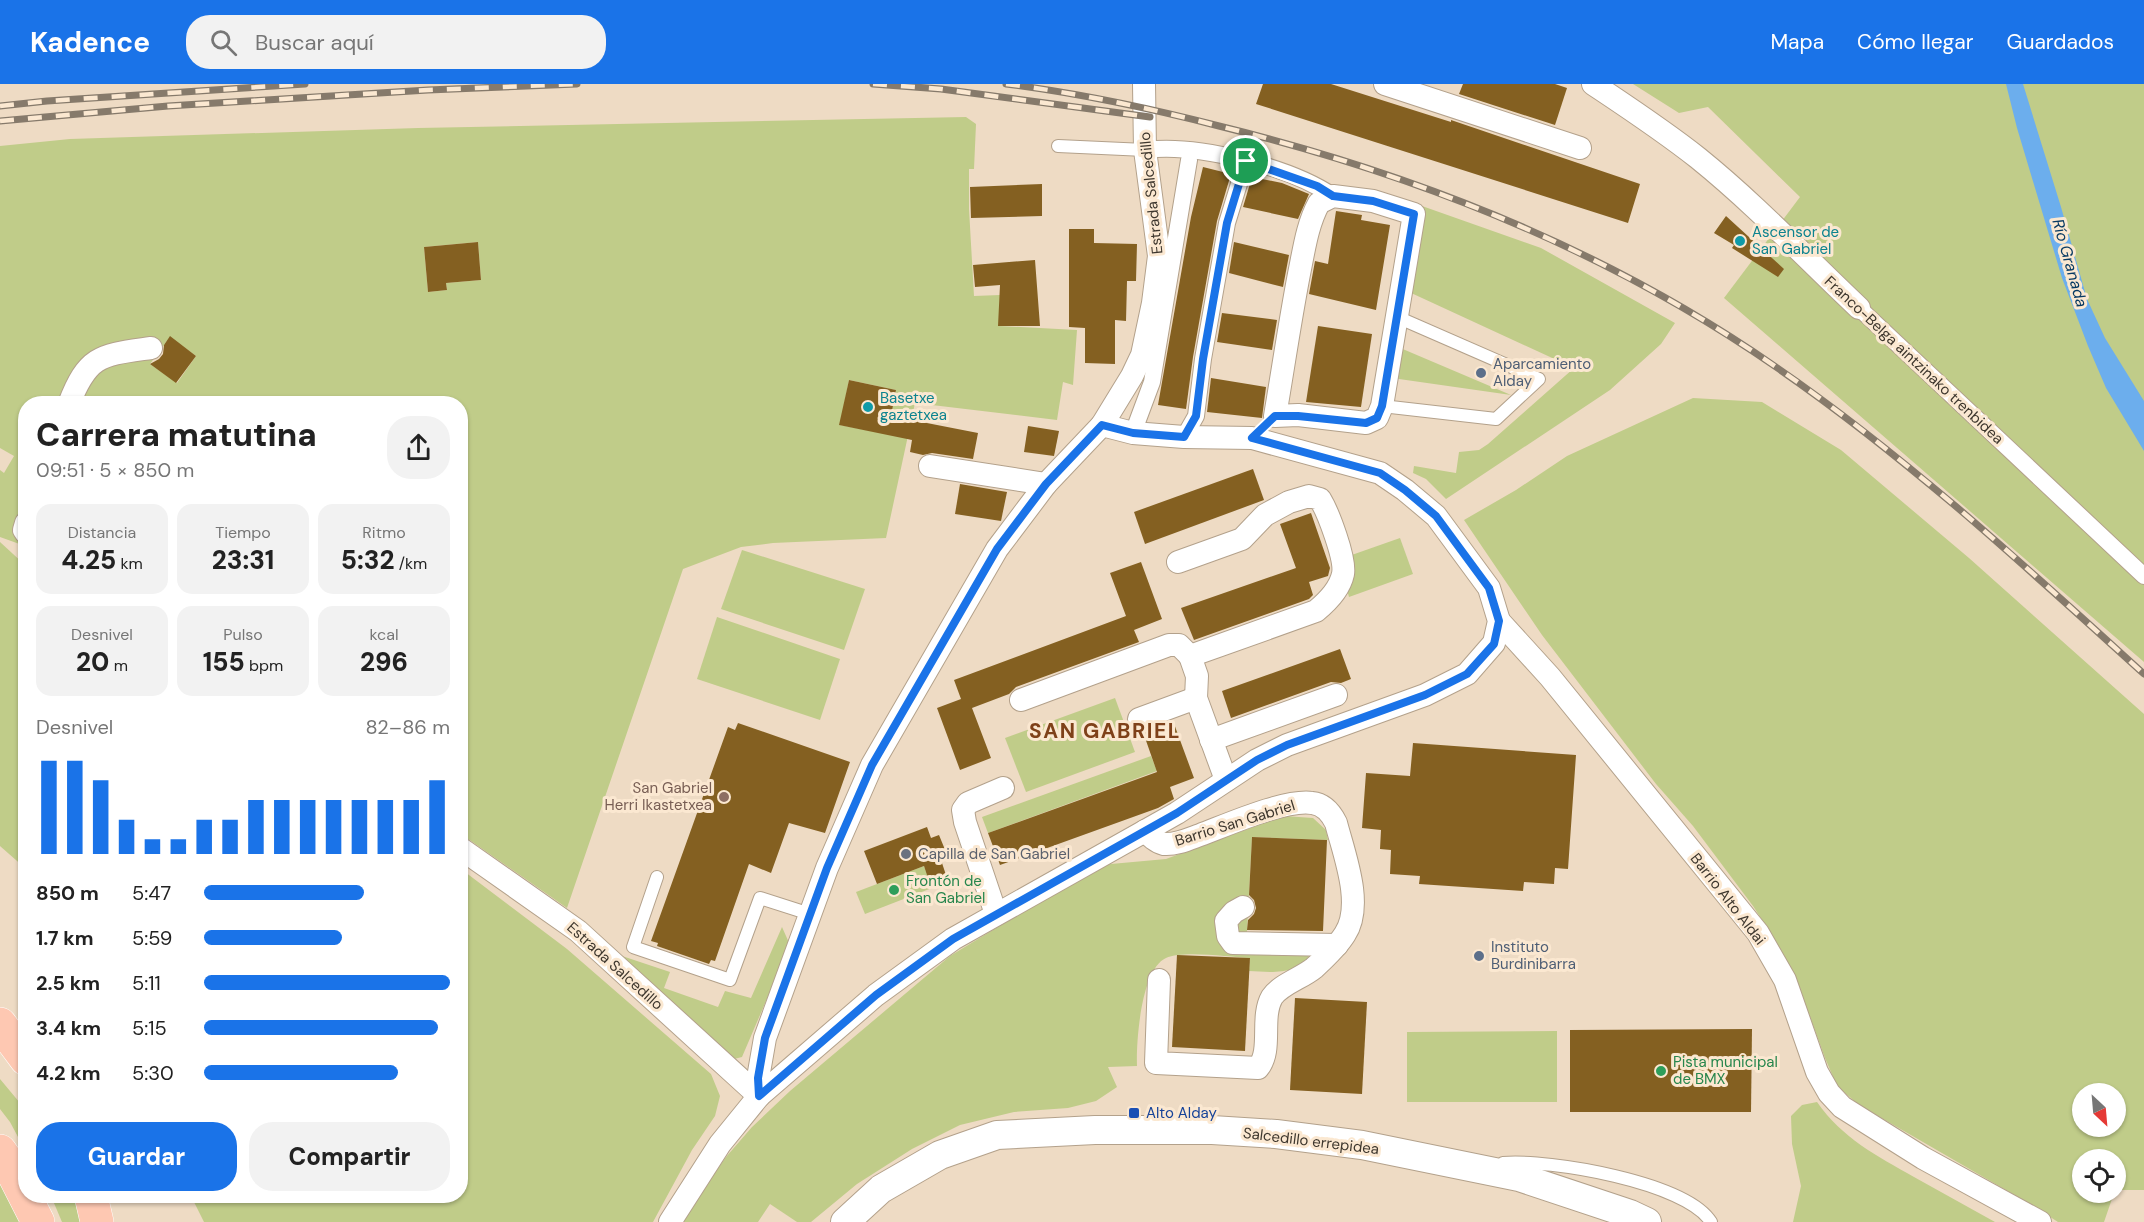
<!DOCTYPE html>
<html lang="es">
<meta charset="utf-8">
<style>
:root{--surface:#fff;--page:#f2f2f2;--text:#222;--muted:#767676;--accent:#1a73e8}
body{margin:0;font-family:"DM Sans",sans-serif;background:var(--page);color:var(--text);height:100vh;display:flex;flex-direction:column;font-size:22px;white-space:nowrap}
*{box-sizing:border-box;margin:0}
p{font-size:20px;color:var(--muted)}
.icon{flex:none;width:33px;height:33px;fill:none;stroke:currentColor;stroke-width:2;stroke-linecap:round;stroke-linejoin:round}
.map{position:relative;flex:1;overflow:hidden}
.sheet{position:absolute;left:18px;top:312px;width:450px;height:807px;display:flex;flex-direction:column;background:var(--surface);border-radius:24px;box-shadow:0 2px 4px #0004}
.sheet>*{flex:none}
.needle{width:39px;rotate:154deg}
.buttons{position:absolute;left:2072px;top:999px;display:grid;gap:12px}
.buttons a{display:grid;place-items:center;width:54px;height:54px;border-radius:50%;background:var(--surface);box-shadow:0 2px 4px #0004;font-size:30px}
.pin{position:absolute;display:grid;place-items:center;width:51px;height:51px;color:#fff;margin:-26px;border:3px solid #fff;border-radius:50%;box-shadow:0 2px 6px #0007}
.round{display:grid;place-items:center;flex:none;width:63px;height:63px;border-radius:24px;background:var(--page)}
.head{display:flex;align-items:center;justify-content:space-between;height:102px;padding:0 18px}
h1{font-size:33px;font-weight:800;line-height:45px}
.stats{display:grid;grid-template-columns:repeat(3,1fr);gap:9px;height:102px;padding:6px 18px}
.stats div{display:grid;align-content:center;border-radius:15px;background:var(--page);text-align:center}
.stats b{font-size:26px;font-weight:800}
.stats small{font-size:16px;font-weight:400}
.stats p{font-size:16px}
.chart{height:168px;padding:12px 18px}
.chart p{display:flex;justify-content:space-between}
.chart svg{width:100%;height:108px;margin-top:6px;stroke:var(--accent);stroke-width:6}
.button{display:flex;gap:12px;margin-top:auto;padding:12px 18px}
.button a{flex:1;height:69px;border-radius:24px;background:var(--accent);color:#fff;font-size:24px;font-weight:800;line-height:69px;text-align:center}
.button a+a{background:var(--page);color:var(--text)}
ul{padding:0 18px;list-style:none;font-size:20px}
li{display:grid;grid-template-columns:96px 72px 1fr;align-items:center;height:45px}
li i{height:15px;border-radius:8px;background:var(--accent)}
header{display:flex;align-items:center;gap:36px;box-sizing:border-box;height:84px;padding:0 30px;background:var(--accent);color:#fff}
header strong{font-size:28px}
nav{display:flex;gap:33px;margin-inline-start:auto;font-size:21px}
.search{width:420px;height:54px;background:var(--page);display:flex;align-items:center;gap:15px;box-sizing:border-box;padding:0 21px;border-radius:24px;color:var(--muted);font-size:22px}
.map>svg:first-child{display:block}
</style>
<header>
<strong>Kadence</strong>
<div class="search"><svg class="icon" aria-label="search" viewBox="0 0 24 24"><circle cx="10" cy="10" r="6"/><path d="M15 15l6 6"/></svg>Buscar aquí</div>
<nav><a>Mapa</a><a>Cómo llegar</a><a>Guardados</a></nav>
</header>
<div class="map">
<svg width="2144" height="1138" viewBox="0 0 2144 1138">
<rect width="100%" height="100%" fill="#eedbc4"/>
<!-- green -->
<g fill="#c0cc89" fill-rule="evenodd">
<path d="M1633 0H2144V578L1724 214 1800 113 1708 23 1679 29Z"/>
<path d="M966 33 976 40 974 85H969V125L974 212 1000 211 999 242 1077 246 1073 301 1063 298 1057 336 915 319 886 454 773 459 741 463 683 485 567 824 461 750 460 320H26L25 462 0 453V386L4 389 14 372 0 364V62L70 55 418 44ZM478 158 481 196 446 199 447 206 428 208 424 163ZM170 253 196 272 177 299 150 280ZM849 296 896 306 887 350 840 341Z"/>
<path d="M1422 122 1541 164 1675 239 1661 260 1610 306 1446 415 1426 395 1413 389 1414 382 1456 389 1459 368 1479 366 1488 360 1574 284 1409 208Z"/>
<path d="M1398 263 1511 311 1392 294Z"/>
<path d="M1693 314 1762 318 1841 366 1969 474 2144 630V1106H2115V1076H2082V1108L2114 1109 2104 1138H2058L2030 1120 1859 1021 1837 1002 1825 974 1798 900 1777 859 1753 822 1693 742 1656 700 1542 551 1464 436 1516 406 1567 372ZM2082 1010H2115V1042H2082Z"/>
<path d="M1400 454 1413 490 1349 513 1344 494 1346 473Z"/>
<path d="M0 458 25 481V784L0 762Z"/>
<path d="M742 466 865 505 844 566 721 525Z"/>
<path d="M717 533 840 575 820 636 697 595Z"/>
<path d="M1115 614 1135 668 1026 708 1005 654Z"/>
<path d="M1151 672 1157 687 988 749 982 733Z"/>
<path d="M1284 732 1313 734 1326 746 1328 756 1252 753 1246 866 1310 870C1299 892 1269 888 1249 887L1250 874C1230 873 1183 866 1166 874 1141 885 1136 958 1137 982L1108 983 1117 1003 1096 1017 1068 1024 1014 1028 960 1041 912 1065 857 1100 811 1138H797L770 1120 758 1138H679L726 1073 752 1043 790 1007 950 872 1100 781 1166 775Z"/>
<path d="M924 782 932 804 865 830 856 808Z"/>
<path d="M461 785 567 865 711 990 720 1012 715 1032 692 1066 653 1138H204L191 1112H460Z"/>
<path d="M782 843 790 861 742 973 734 975 619 871 670 888 664 904 718 923 725 907 751 914Z"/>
<path d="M1557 947V1018H1407V948Z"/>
<path d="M0 995 25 1025V1066L10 1038 0 1025Z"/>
<path d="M1817 1018C1842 1054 1877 1072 1914 1093 1941 1108 1968 1123 1995 1138H1793L1801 1102 1792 1060 1791 1032 1802 1021Z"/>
<path d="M0 1092 21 1138H0Z"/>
<path d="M51 1112H74L86 1138H62Z"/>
</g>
<!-- water -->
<path fill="#6caeed" d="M2006 0H2023L2061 123 2087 215 2105 254 2144 317V367L2106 304 2088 262 2062 194 2017 44Z"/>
<!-- building -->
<g fill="#846021">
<path d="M1263 0H1331L1451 38V36L1640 100 1628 139 1256 20Z"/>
<path d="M1463 0H1555L1567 4 1555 41 1459 10Z"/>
<path d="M1203 83 1231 90 1217 137 1193 273 1186 325 1158 321 1191 133Z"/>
<path d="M1252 93 1282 99 1309 110 1298 135 1243 123Z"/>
<path d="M1042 100V132L971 134 970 103Z"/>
<path d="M1336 127 1362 131 1361 136 1390 141 1376 226 1309 210 1315 177 1328 180Z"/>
<path d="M1726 132 1784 185 1778 193 1732 164 1734 161 1714 149Z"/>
<path d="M1069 145H1094V159L1137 160 1136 197H1127L1126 237 1115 236V280L1085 279V244L1069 243Z"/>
<path d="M478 158 481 196 446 199 447 206 428 208 424 163Z"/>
<path d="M1234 158 1289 171 1283 203 1229 189Z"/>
<path d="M1035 176 1040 242H998L1000 201 975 203 973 181Z"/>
<path d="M1222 229 1277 236 1272 266 1217 258Z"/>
<path d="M1318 242 1372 250 1361 323 1306 318Z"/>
<path d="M170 252 196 272 176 299 150 280 159 275 163 270 164 261Z"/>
<path d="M1211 294 1266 303 1262 334 1207 328Z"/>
<path d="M849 296 896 306 891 332 978 349 973 375 932 369 923 371 910 368 912 356 839 341Z"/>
<path d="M1028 342 1059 347 1054 372 1024 368Z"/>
<path d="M1253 385 1264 416 1145 460 1134 428Z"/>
<path d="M960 400 1007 408 1001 437 955 430Z"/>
<path d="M1311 429 1330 484 1328 492 1309 498 1313 511 1309 515 1194 556 1181 524 1296 484 1280 440Z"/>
<path d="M1141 478 1162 535 1134 546 1139 558 1016 603 1009 610 972 624 991 674 960 686 937 624 961 615 954 596 1126 532 1110 489Z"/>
<path d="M1340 565 1351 595 1341 599 1331 598 1231 634 1222 607Z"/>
<path d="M1173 637 1194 694 1170 703 1174 715 1158 724 1000 781 988 749 1157 688 1143 648Z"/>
<path d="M738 639 850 678 825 749 789 739 771 789 749 780 715 877 711 876 709 880 657 862 658 859 651 857 728 643 735 646Z"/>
<path d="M1413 659 1576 671 1568 785 1555 784 1554 800 1524 798 1523 807 1419 800 1420 792 1390 790 1391 766 1380 765 1381 746 1362 744 1366 689 1410 692Z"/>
<path d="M927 743 931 754 939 751 948 773 941 776 947 794 930 800 924 782 877 800 864 767Z"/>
<path d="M1252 753 1327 756 1323 847 1247 846 1248 836 1254 830 1256 824 1254 816 1249 811Z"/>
<path d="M1177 871 1250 874 1245 967 1172 963Z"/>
<path d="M1295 914 1367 918 1362 1010 1290 1006Z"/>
<path d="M1752 945 1751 1028H1570V946Z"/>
</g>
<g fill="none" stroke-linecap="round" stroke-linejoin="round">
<!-- service casing -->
<g stroke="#b3a18b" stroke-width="14">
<g id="service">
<path d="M1058 62 1145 66"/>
<path d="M1382 322 1496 335 1539 295 1397 233"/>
<path d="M657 793 633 863 730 896 760 814 810 830"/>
<path d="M1503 1079C1549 1075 1686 1098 1711 1138"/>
</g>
</g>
<!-- pedestrian casing -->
<g stroke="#b3a18b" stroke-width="18">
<g id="pedestrian">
<path d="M1145 66C1197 59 1290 83 1333 112"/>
<path d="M1859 224 2144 492"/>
<path d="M1133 349 1152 298 1189 76"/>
<path d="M1184 353 1196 332 1203 275 1227 139 1246 77"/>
</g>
</g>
<!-- minor casing -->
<g stroke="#b3a18b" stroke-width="24">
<g id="minor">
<path d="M1385 0 1580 64"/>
<path d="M1593 0C1629 24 1664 47 1698 74 1755 120 1806 174 1859 224"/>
<path d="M1333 112 1373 117 1414 130 1382 322 1377 334 1366 339 1298 331 1275 332C1283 285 1290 237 1299 190 1304 166 1307 141 1319 119Z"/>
<path d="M69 320C88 270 102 271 151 264"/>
<path d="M930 382 1046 400"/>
<path d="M26 439 24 446 26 449"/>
<path d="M1499 537 1550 593 1758 849 1785 896 1817 988 1829 1009 1842 1023 1923 1074 2040 1138"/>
<path d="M1190 572 1197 592 1196 614 1226 696"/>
<path d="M1021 616 1169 561H1179L1190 572 1316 527C1327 518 1340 504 1343 490 1346 475 1328 428 1320 415L1309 412 1289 418 1265 431 1242 455 1178 478"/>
<path d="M1139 635 1196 614"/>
<path d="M1211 656 1336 611"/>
<path d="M1145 747C1150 752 1156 758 1164 760 1176 761 1189 755 1200 751 1227 741 1285 715 1312 719 1324 720 1331 729 1336 739 1344 770 1364 821 1345 850 1337 863 1325 874 1314 884 1302 894 1281 900 1272 913 1260 934 1273 966 1258 984L1156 979 1159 896"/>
<path d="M460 764 578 847 759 1012"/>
<path d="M1243 823 1234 828 1226 837 1228 852 1233 859 1337 861"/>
<path d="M996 830 965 738 963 726 968 719 1003 704"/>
<path d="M759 1012 758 994 765 954 827 784 872 681 997 465 1046 400 1102 341 1132 292 1142 271 1153 219 1159 172 1145 66 1144 0"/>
<path d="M670 1138 720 1060 759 1012 876 911 953 855 1177 729 1257 676 1287 661 1425 611 1467 590 1494 559 1499 537 1489 504 1436 432 1405 406 1380 389 1252 354 1184 353 1133 349 1102 341"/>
</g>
</g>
<!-- tertiary casing -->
<g stroke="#b3a18b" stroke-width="30">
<path id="tertiary" d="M845 1138 881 1105 940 1071 997 1051 1095 1046H1212L1276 1050 1362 1061 1519 1093 1630 1130 1647 1138"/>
</g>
<!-- motorway casing -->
<g stroke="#fff" stroke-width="34">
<g id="motorway">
<path d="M0 940 26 975"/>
<path d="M0 1067 7 1077 38 1138"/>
<path d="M91 1112 97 1138"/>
</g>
</g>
<!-- service -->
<use href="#service" stroke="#fff" stroke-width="12"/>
<!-- pedestrian -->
<use href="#pedestrian" stroke="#fff" stroke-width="16"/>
<!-- minor -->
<use href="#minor" stroke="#fff" stroke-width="22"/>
<!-- tertiary -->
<use href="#tertiary" stroke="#fff" stroke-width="28"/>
<!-- motorway -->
<use href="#motorway" stroke="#fec8b2" stroke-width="33"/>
<!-- rail casing -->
<g stroke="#867a6b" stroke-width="7">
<g id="rail">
<path d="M873 0 941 5 1150 33"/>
<path d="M1006 0C1078 9 1149 24 1219 42 1415 90 1609 167 1776 283 1908 374 2025 482 2144 590"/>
<path d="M0 22 47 17 305 0"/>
<path d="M0 37 168 22 428 6 577 0"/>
</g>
</g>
<!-- rail -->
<use href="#rail" stroke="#fbe8d1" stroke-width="4.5" stroke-dasharray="14" stroke-linecap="butt"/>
</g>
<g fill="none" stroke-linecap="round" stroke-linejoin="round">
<!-- route casing -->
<g stroke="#fff" stroke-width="12">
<path id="route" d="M1246 77 1317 102 1333 112 1373 117 1414 130 1382 322 1377 334 1366 339 1298 332H1275L1252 354 1380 389 1405 406 1436 432 1489 504 1499 537 1494 560 1467 590 1425 611 1287 661 1257 676 1177 729 953 855 876 911 759 1012 758 994 765 954 827 784 872 681 997 465 1046 400 1102 341 1133 349 1184 353 1196 332 1203 275 1227 139Z"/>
</g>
<!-- route -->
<use href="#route" stroke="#1a73e8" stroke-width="8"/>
</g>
<!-- markers -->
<g fill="#0f9aa8" stroke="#fbe8d1" stroke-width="2">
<circle cx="1740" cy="157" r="6"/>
<circle cx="868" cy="323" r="6"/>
</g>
<g fill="#5c6f8a" stroke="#fbe8d1" stroke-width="2">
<circle cx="1481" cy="289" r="6"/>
<circle cx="1479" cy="872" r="6"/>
</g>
<circle fill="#8d6e63" stroke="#fbe8d1" stroke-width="2" cx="724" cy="713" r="6"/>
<circle fill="#6b7280" stroke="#fbe8d1" stroke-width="2" cx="906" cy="770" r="6"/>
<g fill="#2e9e5b" stroke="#fbe8d1" stroke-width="2">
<circle cx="894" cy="806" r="6"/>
<circle cx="1661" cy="987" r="6"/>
</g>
<rect fill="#1a4fb4" stroke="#fbe8d1" stroke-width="2" x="1128" y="1023" width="12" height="12" rx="3"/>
<g text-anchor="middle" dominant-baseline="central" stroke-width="6" stroke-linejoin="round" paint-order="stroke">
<!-- street labels -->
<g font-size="15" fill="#3d362d" stroke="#fbe8d1">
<text transform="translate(1151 109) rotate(-96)">Estrada Salcedillo</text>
<text transform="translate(1914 276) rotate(43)">Franco-Belga aintzinako trenbidea</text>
<text transform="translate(1235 739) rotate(-17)">Barrio San Gabriel</text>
<text transform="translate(1728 815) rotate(52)">Barrio Alto Aldai</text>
<text transform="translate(615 882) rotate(42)">Estrada Salcedillo</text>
<text transform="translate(1311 1057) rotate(7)">Salcedillo errepidea</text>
</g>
<!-- culture labels -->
<g font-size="15" fill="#0d838f" stroke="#fbe8d1" text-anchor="start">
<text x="1752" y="148">Ascensor de<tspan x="1752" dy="17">San Gabriel</tspan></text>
<text x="880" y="314">Basetxe<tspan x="880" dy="17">gaztetxea</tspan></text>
</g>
<!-- service labels -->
<g font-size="15" fill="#4e5e75" stroke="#fbe8d1" text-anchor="start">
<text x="1493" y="280">Aparcamiento<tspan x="1493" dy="17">Alday</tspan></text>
<text x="1491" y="863">Instituto<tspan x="1491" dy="17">Burdinibarra</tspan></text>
</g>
<!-- education labels -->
<g font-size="15" fill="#785e54" stroke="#fbe8d1" text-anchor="end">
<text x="712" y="704">San Gabriel<tspan x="712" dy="17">Herri Ikastetxea</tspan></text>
</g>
<!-- worship labels -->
<g font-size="15" fill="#5b616d" stroke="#fbe8d1" text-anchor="start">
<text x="918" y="770">Capilla de San Gabriel</text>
</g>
<!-- leisure labels -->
<g font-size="15" fill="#27864d" stroke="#fbe8d1" text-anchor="start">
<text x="906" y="797">Frontón de<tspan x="906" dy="17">San Gabriel</tspan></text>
<text x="1673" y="978">Pista municipal<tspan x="1673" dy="17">de BMX</tspan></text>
</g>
<!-- transit labels -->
<g font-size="15" fill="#164399" stroke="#fbe8d1" text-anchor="start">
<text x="1146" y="1029">Alto Alday</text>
</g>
<!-- water labels -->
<g font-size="16" font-style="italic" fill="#083a63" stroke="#fbe8d1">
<text transform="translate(2070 179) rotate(74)">Río Granada</text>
</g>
<!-- district labels -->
<g font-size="21" font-weight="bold" letter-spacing="1.5" fill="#7f4119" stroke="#fbe8d1">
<text x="1105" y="647">SAN GABRIEL</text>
</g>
</g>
</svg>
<div class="buttons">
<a><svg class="needle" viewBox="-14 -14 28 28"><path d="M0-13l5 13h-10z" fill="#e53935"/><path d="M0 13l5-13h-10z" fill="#767676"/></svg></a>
<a><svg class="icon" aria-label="locate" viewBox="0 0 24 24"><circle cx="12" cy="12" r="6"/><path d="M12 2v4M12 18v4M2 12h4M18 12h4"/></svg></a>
</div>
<div class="pin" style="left:1246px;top:77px;background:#1e9e55"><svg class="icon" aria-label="arrive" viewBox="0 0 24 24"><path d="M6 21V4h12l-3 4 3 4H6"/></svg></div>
<section class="sheet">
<div class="head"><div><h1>Carrera matutina</h1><p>09:51 · 5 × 850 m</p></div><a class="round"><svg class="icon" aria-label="share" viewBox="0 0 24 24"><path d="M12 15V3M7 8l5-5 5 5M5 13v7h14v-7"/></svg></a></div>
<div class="stats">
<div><p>Distancia</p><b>4.25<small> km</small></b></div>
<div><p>Tiempo</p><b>23:31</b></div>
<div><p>Ritmo</p><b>5:32<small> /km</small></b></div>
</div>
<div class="stats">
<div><p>Desnivel</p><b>20<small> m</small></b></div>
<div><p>Pulso</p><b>155<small> bpm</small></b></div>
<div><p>kcal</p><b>296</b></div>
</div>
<div class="chart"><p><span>Desnivel</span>82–86 m</p>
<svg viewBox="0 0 160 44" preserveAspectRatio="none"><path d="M5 44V6M15 44V6M25 44V14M35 44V30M45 44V38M55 44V38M65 44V30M75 44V30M85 44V22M95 44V22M105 44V22M115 44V22M125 44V22M135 44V22M145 44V22M155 44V14"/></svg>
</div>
<ul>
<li><b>850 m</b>5:47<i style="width:65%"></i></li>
<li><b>1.7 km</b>5:59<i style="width:56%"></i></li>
<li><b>2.5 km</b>5:11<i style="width:100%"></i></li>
<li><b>3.4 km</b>5:15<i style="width:95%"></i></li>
<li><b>4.2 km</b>5:30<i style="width:79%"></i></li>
</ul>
<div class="button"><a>Guardar</a><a>Compartir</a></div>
</section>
</div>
